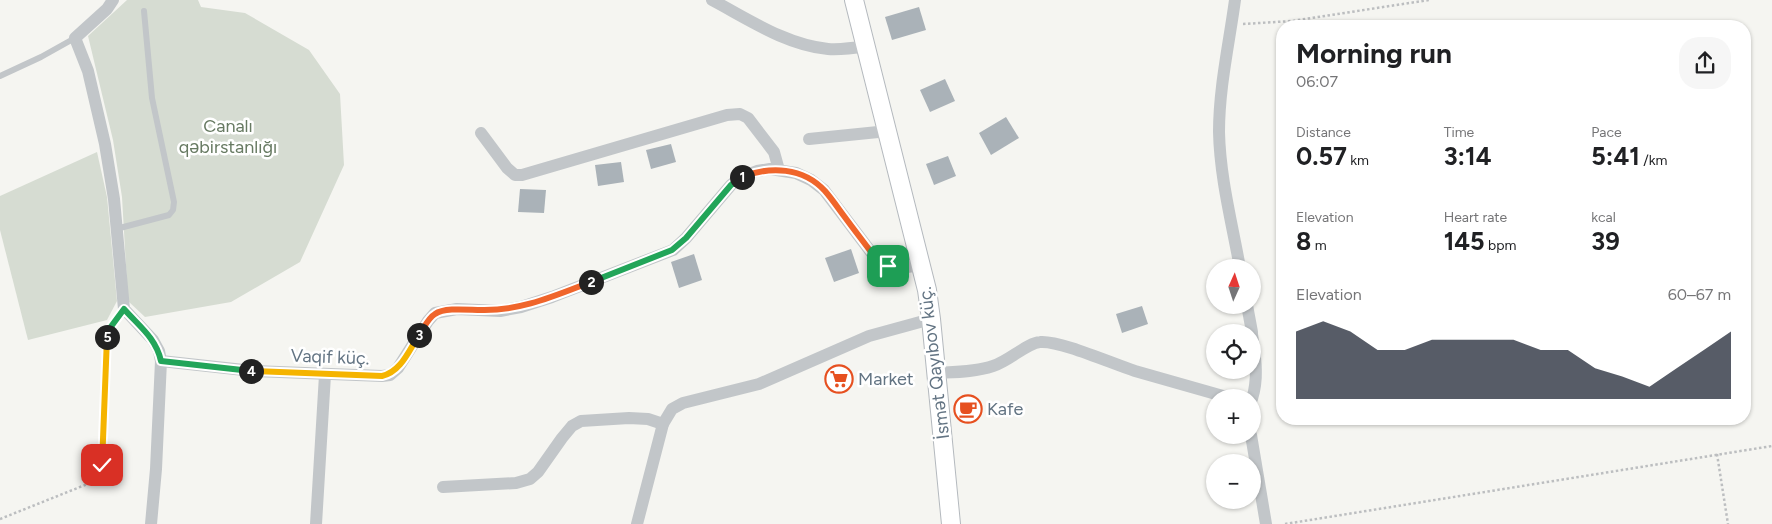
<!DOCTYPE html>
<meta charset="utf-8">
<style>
:root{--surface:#fff;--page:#f6f6f6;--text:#202124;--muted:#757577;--accent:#111827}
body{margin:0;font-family:Figtree,sans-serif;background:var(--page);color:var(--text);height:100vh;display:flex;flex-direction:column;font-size:19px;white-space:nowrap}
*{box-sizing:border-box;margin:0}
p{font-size:16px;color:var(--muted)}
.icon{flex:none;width:28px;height:28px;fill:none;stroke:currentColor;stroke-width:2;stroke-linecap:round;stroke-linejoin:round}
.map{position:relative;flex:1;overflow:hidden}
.sheet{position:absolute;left:1276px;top:20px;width:475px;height:405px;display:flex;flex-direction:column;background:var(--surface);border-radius:20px;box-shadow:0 1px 4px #0004}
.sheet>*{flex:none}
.needle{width:32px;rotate:3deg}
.controls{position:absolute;left:1206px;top:259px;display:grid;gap:10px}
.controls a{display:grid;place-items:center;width:55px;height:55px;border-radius:50%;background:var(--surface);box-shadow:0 1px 4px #0004;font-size:25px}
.pin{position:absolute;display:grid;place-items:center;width:42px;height:42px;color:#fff;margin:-21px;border-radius:10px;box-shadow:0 2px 8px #0006}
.km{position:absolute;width:25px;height:25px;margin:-12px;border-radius:50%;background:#222;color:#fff;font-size:14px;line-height:25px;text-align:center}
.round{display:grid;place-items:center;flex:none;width:52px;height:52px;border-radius:20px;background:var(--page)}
.overview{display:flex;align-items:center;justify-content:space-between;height:85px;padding:0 20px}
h1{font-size:28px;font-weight:700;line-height:38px}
.stats{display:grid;grid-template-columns:repeat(3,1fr);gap:8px;height:85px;padding:5px 20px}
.stats div{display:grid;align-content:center}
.stats b{font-size:25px;font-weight:700}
.stats small{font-size:14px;font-weight:400}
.stats p{font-size:14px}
.chart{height:140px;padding:10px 20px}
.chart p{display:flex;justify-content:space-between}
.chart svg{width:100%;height:90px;margin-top:5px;fill:var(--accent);opacity:.7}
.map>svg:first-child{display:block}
</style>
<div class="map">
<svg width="1772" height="524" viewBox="0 0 1772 524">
<rect width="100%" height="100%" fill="#f5f5f1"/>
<!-- green -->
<g fill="#d6dcd2">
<path d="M127 0H198L201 7 245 13 309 50 340 94 344 165 300 262 231 302 145 317 128 301 122 197 113 140 88 36Z"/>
<path d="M97 152 107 197 117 301 107 320 28 340 0 230V196Z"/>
</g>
<!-- building -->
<g fill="#aab2b8">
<path d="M919 7 926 30 892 40 885 17Z"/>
<path d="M945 79 955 101 930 112 920 90Z"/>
<path d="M1006 117 1019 138 991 155 979 133Z"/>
<path d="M671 144 676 162 651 169 646 150Z"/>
<path d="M948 156 956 176 934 185 926 164Z"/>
<path d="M621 162 624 182 598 186 595 165Z"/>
<path d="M520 189 546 190 544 213 518 212Z"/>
<path d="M851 249 859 273 834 282 825 258Z"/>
<path d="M694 254 702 280 679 288 671 262Z"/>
<path d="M1142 306 1148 324 1122 333 1116 314Z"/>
</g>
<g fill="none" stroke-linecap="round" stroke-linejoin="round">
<!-- secondary casing -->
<g stroke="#b4b9be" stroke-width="20">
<path id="secondary" d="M854 0 927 290 931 319 951 524"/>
</g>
<!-- path -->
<g stroke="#bcbec0" stroke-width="2.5" stroke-dasharray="2.5 2.5" stroke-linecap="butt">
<path d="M1243 24 1292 21 1429 0"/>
<path d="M1717 454 1728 524"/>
<path d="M0 519 85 485 98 477 102 465 107 337 110 328 117 319"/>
<path d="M1285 524 1772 446"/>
</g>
<!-- lane -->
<g stroke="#c2c6c9" stroke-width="6">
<path d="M0 76 41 57 75 38"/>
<path d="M116 229 169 215 173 210 174 202 152 98 144 11"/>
</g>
<!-- street -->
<g stroke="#c2c6c9" stroke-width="12">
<path d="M113 0 107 9 75 38 88 71 105 144 114 199 124 309 153 340 159 351 161 361 156 469 151 524"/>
<path d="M712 0C748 19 786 45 828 49 841 50 854 48 866 46"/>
<path d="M1235 0C1229 44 1219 88 1219 132 1220 178 1232 223 1240 268"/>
<path d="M481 133 507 168 515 175H522L727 115 740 114 748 118 774 152 779 170"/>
<path d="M809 139 888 131"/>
<path d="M1247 305 1252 332"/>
<path d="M1252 334C1255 356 1259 377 1252 399"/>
<path d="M161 361 253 371 382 376 390 375 398 368 428 321 435 313 457 309 500 311 521 307 552 297 673 250 686 238 731 185 741 177 757 171 770 169 796 173 811 180 824 190 877 260C894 270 902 268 921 265"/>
<path d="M937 373C955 372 975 372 993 366 1009 361 1027 343 1040 342 1059 340 1113 364 1135 371 1166 380 1198 389 1230 398"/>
<path d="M1251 435 1266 524"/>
<path d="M443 487 516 483 530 479 538 472 562 438 572 426 581 421 629 418 648 419 663 424"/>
<path d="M316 524 325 375"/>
<path d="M637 524 663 424 672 409 683 403 759 384 869 336 931 319"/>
</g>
<!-- secondary -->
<use href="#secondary" stroke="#fff" stroke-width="18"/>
</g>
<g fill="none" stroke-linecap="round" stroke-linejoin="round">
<!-- split-1 casing -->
<g stroke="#fff" stroke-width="10">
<path id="split-1" d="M742 177C770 166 803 167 825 191 832 199 838 208 844 216 855 231 866 245 877 260L888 266"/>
</g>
<!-- split-2 casing -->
<g stroke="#fff" stroke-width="10">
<path id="split-2" d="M591 282 672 250 686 238 731 185 742 177"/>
</g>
<!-- split-3 casing -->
<g stroke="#fff" stroke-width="10">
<path id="split-3" d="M419 335C424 328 428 318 435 314 445 307 469 310 481 310 521 311 554 296 591 282"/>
</g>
<!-- split-4 casing -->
<g stroke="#fff" stroke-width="10">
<path id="split-4" d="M251 371 382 376C401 372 409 350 419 335"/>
</g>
<!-- split-5 casing -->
<g stroke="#fff" stroke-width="10">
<path id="split-5" d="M107 337 110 328 124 309C139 326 156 338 161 361L251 371"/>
</g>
<!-- split-6 casing -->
<g stroke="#fff" stroke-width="10">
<path id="split-6" d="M102 465 107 337"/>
</g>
<!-- split-1 -->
<use href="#split-1" stroke="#f0652b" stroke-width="6"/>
<!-- split-2 -->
<use href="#split-2" stroke="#22a559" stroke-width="6"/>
<!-- split-3 -->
<use href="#split-3" stroke="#f0652b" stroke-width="6"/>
<!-- split-4 -->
<use href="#split-4" stroke="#f5b400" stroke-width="6"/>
<!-- split-5 -->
<use href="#split-5" stroke="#22a559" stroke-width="6"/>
<!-- split-6 -->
<use href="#split-6" stroke="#f5b400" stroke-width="6"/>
</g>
<!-- icons -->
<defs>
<g id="supermarket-ring" transform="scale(1.4375)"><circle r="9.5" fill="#fff" stroke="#e65020" stroke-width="1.5"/><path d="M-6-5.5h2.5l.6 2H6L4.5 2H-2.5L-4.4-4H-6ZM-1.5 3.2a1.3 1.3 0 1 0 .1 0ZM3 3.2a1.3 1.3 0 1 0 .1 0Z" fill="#e65020"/></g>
<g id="cafe-ring" transform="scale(1.4375)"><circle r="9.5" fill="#fff" stroke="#e65020" stroke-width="1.5"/><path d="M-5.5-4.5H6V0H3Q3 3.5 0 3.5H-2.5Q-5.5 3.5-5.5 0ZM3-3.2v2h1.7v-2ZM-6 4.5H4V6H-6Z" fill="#e65020"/></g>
</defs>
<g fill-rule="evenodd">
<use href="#supermarket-ring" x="839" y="379"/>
<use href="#cafe-ring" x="968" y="409"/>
</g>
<g text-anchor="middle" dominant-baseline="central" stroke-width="5" stroke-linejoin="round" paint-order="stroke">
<!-- park labels -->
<g font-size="18" fill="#677a62" stroke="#fff">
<text x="228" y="126">Canalı<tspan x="228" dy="21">qəbirstanlığı</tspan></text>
</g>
<!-- street labels -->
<g font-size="18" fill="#637483" stroke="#fff">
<text transform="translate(330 357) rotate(2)">Vaqif küç.</text>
<text transform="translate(934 363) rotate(-97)">İsmət Qayıbov küç.</text>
</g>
<!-- poi labels -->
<g font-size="18" fill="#637483" stroke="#fff" text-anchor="start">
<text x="858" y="379">Market</text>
<text x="987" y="409">Kafe</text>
</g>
</g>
</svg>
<div class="controls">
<a><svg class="needle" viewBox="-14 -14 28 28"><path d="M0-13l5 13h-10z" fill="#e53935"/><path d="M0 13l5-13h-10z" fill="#757577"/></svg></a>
<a><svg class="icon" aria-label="locate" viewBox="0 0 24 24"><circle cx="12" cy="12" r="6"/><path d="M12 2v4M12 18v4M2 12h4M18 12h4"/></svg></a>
<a>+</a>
<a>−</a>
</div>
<div class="pin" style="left:888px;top:266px;background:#1e9e55"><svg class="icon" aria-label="arrive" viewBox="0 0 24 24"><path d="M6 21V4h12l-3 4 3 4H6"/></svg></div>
<div class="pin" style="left:102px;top:465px;background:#d93025"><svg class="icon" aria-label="check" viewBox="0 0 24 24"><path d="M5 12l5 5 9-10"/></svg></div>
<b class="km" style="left:742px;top:177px">1</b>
<b class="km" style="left:591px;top:282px">2</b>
<b class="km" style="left:419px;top:335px">3</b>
<b class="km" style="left:251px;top:371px">4</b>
<b class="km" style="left:107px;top:337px">5</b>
<section class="sheet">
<div class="overview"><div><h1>Morning run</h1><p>06:07</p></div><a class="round"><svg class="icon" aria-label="share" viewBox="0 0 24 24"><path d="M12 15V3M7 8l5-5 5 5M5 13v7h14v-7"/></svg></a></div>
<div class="stats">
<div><p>Distance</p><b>0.57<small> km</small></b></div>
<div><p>Time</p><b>3:14</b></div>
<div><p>Pace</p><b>5:41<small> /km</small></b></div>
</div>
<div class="stats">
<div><p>Elevation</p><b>8<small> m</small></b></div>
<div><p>Heart rate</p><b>145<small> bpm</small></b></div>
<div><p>kcal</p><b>39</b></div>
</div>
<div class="chart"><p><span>Elevation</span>60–67 m</p>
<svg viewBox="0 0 160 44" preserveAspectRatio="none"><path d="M0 44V11L10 6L20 11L30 20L40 20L50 15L60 15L70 15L80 15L90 20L100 20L110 29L120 33L130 38L140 29L150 20L160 11V44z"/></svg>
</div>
</section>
</div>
